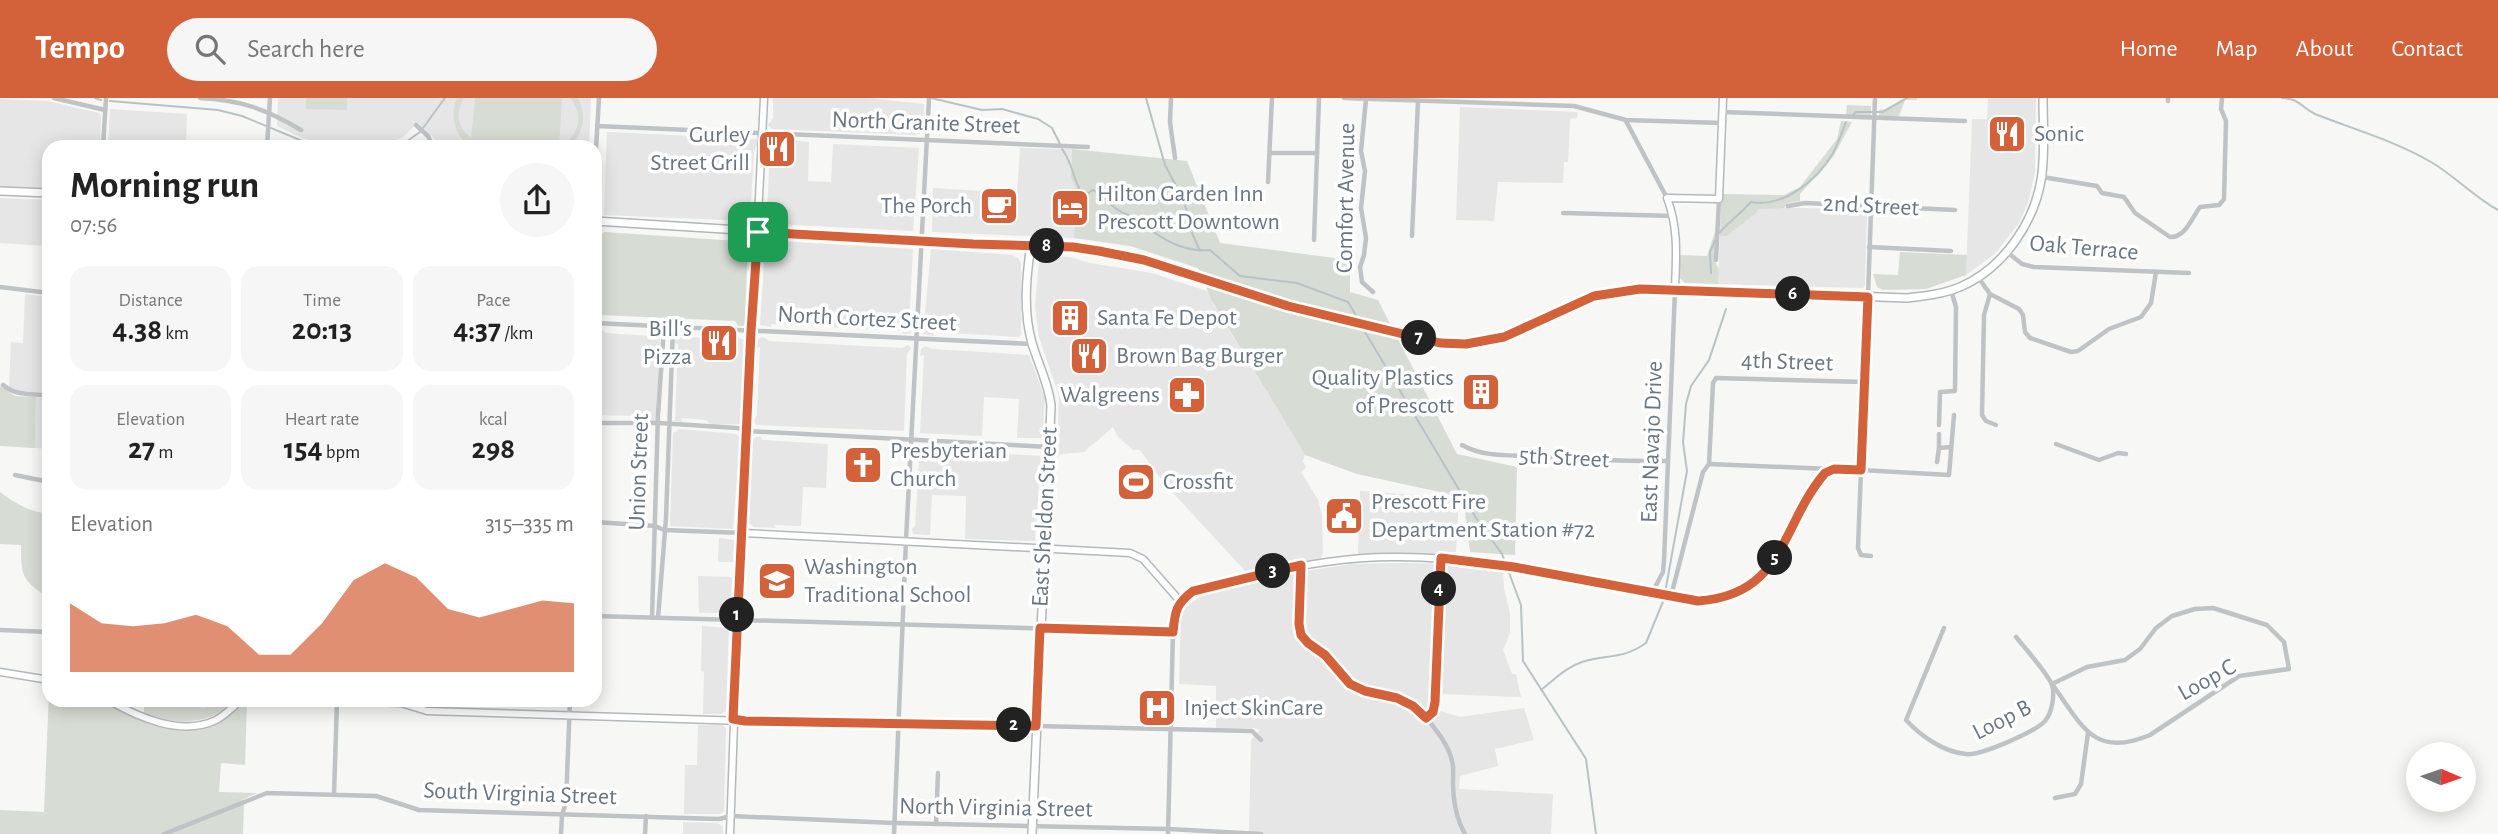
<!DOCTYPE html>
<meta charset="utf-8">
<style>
:root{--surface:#fff;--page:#f6f6f6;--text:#222;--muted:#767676;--accent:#d36139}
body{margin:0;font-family:"Alegreya Sans",sans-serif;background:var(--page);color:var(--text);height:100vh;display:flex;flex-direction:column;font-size:26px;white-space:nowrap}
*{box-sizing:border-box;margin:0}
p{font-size:23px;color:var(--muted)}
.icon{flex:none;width:38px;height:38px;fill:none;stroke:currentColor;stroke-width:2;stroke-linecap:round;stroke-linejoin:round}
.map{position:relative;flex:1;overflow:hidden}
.sheet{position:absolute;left:42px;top:42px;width:560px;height:567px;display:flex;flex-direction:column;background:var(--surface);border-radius:21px;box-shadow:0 4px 18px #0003}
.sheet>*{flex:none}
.needle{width:46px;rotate:92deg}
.tools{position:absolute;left:2406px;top:644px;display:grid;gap:14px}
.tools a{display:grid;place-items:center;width:70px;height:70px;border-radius:50%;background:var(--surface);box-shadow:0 4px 18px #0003;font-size:35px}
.pin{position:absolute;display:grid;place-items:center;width:60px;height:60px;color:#fff;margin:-30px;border-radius:14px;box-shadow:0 4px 10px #0006}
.km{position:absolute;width:35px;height:35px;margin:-18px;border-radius:50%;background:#222;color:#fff;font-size:19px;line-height:35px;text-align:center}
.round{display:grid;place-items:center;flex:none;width:74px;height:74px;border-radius:37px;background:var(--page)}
.overview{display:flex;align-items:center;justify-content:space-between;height:119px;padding:0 28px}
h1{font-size:38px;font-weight:700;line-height:52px}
.figures{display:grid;grid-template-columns:repeat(3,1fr);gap:10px;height:119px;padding:7px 28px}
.figures div{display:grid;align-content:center;border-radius:18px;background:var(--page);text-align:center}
.figures b{font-size:30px;font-weight:700}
.figures small{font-size:19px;font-weight:400}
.figures p{font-size:19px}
.chart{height:196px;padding:14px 28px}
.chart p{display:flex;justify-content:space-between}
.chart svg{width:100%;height:126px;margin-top:7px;fill:var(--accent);opacity:.7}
header{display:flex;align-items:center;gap:42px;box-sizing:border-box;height:98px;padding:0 35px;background:var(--accent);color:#fff}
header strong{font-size:33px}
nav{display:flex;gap:38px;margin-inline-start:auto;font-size:24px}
.search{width:490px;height:63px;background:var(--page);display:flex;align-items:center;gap:18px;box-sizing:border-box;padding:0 24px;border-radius:38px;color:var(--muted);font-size:26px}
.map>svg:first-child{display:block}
</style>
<header>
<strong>Tempo</strong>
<div class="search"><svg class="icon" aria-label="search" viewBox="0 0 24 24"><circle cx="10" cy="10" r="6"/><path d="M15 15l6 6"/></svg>Search here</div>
<nav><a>Home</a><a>Map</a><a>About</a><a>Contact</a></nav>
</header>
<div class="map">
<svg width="2498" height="736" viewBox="0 0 2498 736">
<rect width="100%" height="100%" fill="#f7f7f5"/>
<!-- built -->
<g fill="#e5e6e5">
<path d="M278 0H591L589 49H439L435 41 418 25 403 39 387 47 365 49 328 47 302 40 277 28Z"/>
<path d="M773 0H868L924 6 923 35 915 37 772 31 768 27 773 20Z"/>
<path d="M1988 0H2036L2035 74 2028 105 2019 125 1995 156 1966 177 1972 21H1987Z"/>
<path d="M0 1 48 3 99 15 101 18 100 49H49V91L0 89Z"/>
<path d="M1460 9 1578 14 1577 20 1570 21 1568 64H1564L1563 85 1498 84 1494 123 1456 122Z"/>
<path d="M110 11 187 16 186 49 108 48Z"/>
<path d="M607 34 756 41 758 46 754 52 750 123 604 117Z"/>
<path d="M771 41 809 44 808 83 831 84 833 46 919 50 913 133 776 126 774 129H769L765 126 767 117 770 50 767 52V45Z"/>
<path d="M1020 50 1072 51 1071 80 1076 91 1074 140 932 134 933 90 1017 95Z"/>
<path d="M0 100 49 102V148L0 145Z"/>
<path d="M1773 109 1867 112 1865 187 1863 190 1718 186 1720 138H1727L1758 111Z"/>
<path d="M766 140 777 143 913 151 909 227H912L911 235 903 236 902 233 771 226 772 229 760 227 765 151 763 152V144Z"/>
<path d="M931 151 1012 157 1018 160 1021 165V237L1019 239 933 234 934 238 923 236Z"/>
<path d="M1043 158 1070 159 1090 165 1152 175 1207 193 1214 198 1212 204 1305 357 1303 363 1306 370 1301 374 1318 402 1322 417 1323 454 1321 460 1247 475 1164 385 1140 352H1133L1118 339 1113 329 1084 354 1061 356 1057 359 1059 298 1039 239 1035 208 1039 162Z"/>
<path d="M25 196 49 199V295L19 293 9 290 11 244 23 245Z"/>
<path d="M601 231 606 235 651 238 652 234H655L660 236 658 321 654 324 640 323 636 318 595 317V233Z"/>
<path d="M679 235 685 239 734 241V238L745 242 740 326 711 327 706 322 681 320 683 324 675 323 678 246 674 245 675 238Z"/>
<path d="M761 239 765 240 769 243 902 250 908 247 911 250 907 256 904 333 756 327 754 322 757 318 760 249 757 250 758 242Z"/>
<path d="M925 248 933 251 1029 257 1045 300 1042 340H1017L1019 301 984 299 982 338 920 335 924 257 920 258 921 251Z"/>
<path d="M36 299 49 301V351L35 350Z"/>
<path d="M680 331 736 336 740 340 733 431 670 428 673 335Z"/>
<path d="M760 338 763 342 828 346 826 390 803 389 801 428 774 427 776 430 754 429 749 425 753 344 755 339Z"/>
<path d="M920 351 1041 358 1035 443 965 441 966 398 932 397 930 437 913 436 912 431 915 428Z"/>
<path d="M1360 393 1431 398 1454 404 1458 415 1456 454 1452 457 1358 456Z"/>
<path d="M719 440 734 442 733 464H718Z"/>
<path d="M1406 465 1447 466 1503 472 1504 491 1510 515V535L1503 552 1512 576H1516L1521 599 1438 596 1437 612 1460 619 1524 610 1534 642 1495 651 1498 668 1460 678 1459 691 1553 696 1551 736H1249L1251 642 1260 632 1254 630H1216V588L1179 586 1181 516 1186 509 1204 496 1298 474 1353 466Z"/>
<path d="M698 478 732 479 730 515H699Z"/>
<path d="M702 528 729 530 726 613 721 616H703L704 574 701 573Z"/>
<path d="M163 602H216L204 610Z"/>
<path d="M698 627H722L726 630 724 713 720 716H684L685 667H697Z"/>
<path d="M683 724 718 725 723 729V736H683Z"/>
</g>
<!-- green -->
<g fill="#d7dcd4">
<path d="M306 0H347V12L306 11Z"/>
<path d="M457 0H464C455 15 457 29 471 40L475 0H562L559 48C579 39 585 17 570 0H578C587 18 584 36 568 49 550 49 486 53 473 48 453 40 450 17 457 0Z"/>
<path d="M1904 0H1917V2H1905L1899 18H1879V12L1885 11Z"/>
<path d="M1847 7 1871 8V18L1846 17Z"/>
<path d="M1841 23 1852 24 1833 59 1800 96V103L1788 105 1784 110 1758 111 1756 115 1727 138H1720L1721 102 1723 96 1784 97 1800 89 1837 41Z"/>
<path d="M1072 51 1187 63 1220 145 1350 162V194L1378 202 1457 356 1517 369 1515 457 1470 454 1463 399 1357 376 1305 357 1212 203 1198 170 1130 148 1074 140 1076 91 1071 80Z"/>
<path d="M604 134 738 143 739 138 749 140 751 146 748 150 745 217H748L747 224 743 228H738L735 223 600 217 598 214 601 137Z"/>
<path d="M1715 134 1714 161 1719 172 1718 186 1685 185 1679 179 1680 157 1707 158Z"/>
<path d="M1900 154 1967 157 1966 177 1926 191 1883 192 1877 189 1873 176 1898 177Z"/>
<path d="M0 288 15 298 36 299 35 350 0 348Z"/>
<path d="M0 394C15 405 30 415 49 415V500C22 482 21 479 21 447L0 446Z"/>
<path d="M49 594V602H99L132 619 152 627 189 631 207 630 247 605 245 667 221 665 219 694 257 695 242 702 244 703 243 736H0V712L44 714Z"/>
<path d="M144 602H163L204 610 216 602H236C210 628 177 627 144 617Z"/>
</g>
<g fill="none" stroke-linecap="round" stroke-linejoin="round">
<!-- stream -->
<g stroke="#b8c3c7" stroke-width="2">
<path d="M95 0 101 2"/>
<path d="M931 0 982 12 1002 11 1038 21 1052 30 1060 46"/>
<path d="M1146 0 1165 67 1181 97 1188 116"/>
<path d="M2282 0C2301 1 2300 9 2315 16 2353 31 2395 43 2431 64 2455 78 2474 99 2498 112"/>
<path d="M110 3 218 12 242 18 317 49"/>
<path d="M1853 17 1856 14H1883L1907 0"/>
<path d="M423 30 445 0"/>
<path d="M399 49 420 34"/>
<path d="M1062 51C1072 64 1073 80 1081 94L1088 95 1093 92C1106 98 1114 114 1129 117 1155 135 1177 155 1210 152L1240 178 1297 185 1348 204 1358 221"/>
<path d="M1192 135 1200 153"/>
<path d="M1719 135C1729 124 1741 115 1751 104 1783 110 1818 82 1833 55 1838 46 1842 34 1846 24"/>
<path d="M1711 175 1710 154 1716 140"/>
<path d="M1362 229 1476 420 1502 456 1506 467"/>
<path d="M1508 472 1521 507 1523 563 1586 661 1596 736"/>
<path d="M1665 495 1687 373 1683 344 1686 306 1691 288 1709 262 1726 211"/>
<path d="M1541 592C1554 582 1566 569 1582 564 1607 556 1622 562 1646 545L1664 501"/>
</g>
<!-- secondary casing -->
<g stroke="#b4b8bc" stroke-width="9">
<g id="secondary">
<path d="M1675 192C1676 159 1679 131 1667 100L1719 101 1723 0"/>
<path d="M743 435 1130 455 1143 461 1180 503C1203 486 1232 483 1260 476 1304 467 1347 459 1392 459 1496 458 1597 486 1698 503 1785 497 1779 428 1825 375L1834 371 1861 372 1868 199"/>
<path d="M0 574 49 582"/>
<path d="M108 602C138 619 181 639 216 622 226 617 233 608 242 602"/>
<path d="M310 602 401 605 427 613 745 623 1036 628"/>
<path d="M730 736 738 514 764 0"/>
</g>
</g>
<!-- primary casing -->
<g stroke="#b2b7ba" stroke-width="10">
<g id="primary">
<path d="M0 93 49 95"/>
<path d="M595 123 969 146 1073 149 1145 162 1288 208 1440 245 1466 246 1504 239 1594 198 1640 190 1907 200C1925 198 1943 196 1960 189 2004 170 2036 123 2042 76 2045 51 2043 25 2043 0"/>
<path d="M1031 147C1026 180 1023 213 1032 245 1038 266 1049 286 1051 308L1032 736"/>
</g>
</g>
<!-- street -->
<g stroke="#bfc3c6" stroke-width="4.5">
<path d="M54 0 105 12"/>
<path d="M200 0C241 2 266 11 301 32"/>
<path d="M1171 0 1170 24 1175 60"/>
<path d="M1344 0 1574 8 1626 22 1722 25"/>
<path d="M1366 1 1361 53 1365 73 1361 110 1366 140 1364 157 1360 169 1362 184 1373 194"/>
<path d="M2168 3V0"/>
<path d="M1723 14 1965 23"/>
<path d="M1626 23 1667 100"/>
<path d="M416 27 428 38 433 49"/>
<path d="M597 28 1088 49"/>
<path d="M103 49 106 0"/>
<path d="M267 49 270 0"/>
<path d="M1270 55H1317"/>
<path d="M595 68 599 0"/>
<path d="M2042 79 2097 88 2102 95 2124 99 2135 115 2170 139C2185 140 2192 120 2200 109L2219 107 2224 101 2226 23 2221 11 2222 0"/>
<path d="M1268 84 1272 0"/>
<path d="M1788 108 1805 105 1955 112"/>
<path d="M1563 115 1673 118"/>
<path d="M1412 138 1418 3"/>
<path d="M1314 142 1319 0"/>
<path d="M1869 149 1951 153"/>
<path d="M2007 154 2022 166 2034 169 2189 175"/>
<path d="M1716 162 1719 101"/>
<path d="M1978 179 1990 196 2019 211 2023 217 2025 234 2030 240 2071 254 2078 253 2109 231 2141 219 2151 205 2156 174"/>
<path d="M0 189 49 195"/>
<path d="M1990 196 1984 217 1982 317 1986 323 1996 327"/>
<path d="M1868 198 1875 0"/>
<path d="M595 225 1031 246"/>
<path d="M3 287C15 298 33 296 49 297"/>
<path d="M595 325H659L737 330 747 333 1049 349"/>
<path d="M1939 327 1940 294 1955 293 1956 209 1951 192"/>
<path d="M1939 336V350"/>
<path d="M2056 346 2099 362 2118 355 2126 356"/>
<path d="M1462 347C1483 359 1508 357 1531 358 1576 362 1622 363 1667 363"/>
<path d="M1937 364 1939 350 1951 349"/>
<path d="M1709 366 1830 371"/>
<path d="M15 377 49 384"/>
<path d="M595 424 655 428 664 432 743 435"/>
<path d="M1871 458 1861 457 1858 450 1861 372 1949 377 1954 317"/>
<path d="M1301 468C1302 489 1292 531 1308 546 1316 553 1326 558 1334 566 1344 577 1351 588 1366 593 1390 602 1410 600 1428 622 1437 633 1449 648 1452 663 1454 669 1453 678 1453 684 1453 703 1456 720 1465 736"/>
<path d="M1652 495 1663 474 1664 463 1675 192"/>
<path d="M1671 498 1703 374 1709 366 1713 285 1716 280 1864 284"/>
<path d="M2213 510 2267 527 2284 544 2289 571 2239 578 2150 637C2093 661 2082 627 2052 586L2087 569 2125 562 2140 551 2156 530 2172 518 2195 511Z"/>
<path d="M595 518 1173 534"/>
<path d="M652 520 658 317 664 229"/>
<path d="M658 520 666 420 673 229"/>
<path d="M1944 530 1906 622C1921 638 1943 654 1966 656 1980 658 2035 634 2045 623 2052 615 2055 597 2052 587 2049 577 2024 549 2016 539"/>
<path d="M0 532 49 534"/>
<path d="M1426 620 1433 614 1435 605 1441 460"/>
<path d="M1036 628 1252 633 1261 642"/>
<path d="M334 697 337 603"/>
<path d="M2055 700 2075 696 2081 686 2088 635"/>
<path d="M936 726 938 675"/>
<path d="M164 736 267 695 376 698 419 712 719 721 731 718 894 725 1168 731 1261 736"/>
<path d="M561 736 562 717 566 705 570 602"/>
<path d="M645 736 646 718"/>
<path d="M894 736 906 442 929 0"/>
<path d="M1168 736 1173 534 1174 517 1180 503"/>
</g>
<!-- secondary -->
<use href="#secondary" stroke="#fff" stroke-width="6"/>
<!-- primary -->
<use href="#primary" stroke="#fff" stroke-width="7"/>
</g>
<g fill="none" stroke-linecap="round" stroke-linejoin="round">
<!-- route casing -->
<g stroke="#fff" stroke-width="14">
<path id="route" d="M758 134 973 146 1073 149 1099 153 1144 162 1288 208 1440 245 1466 246 1504 239 1594 198 1640 191 1868 199 1861 372 1834 371 1825 375C1780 428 1785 497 1698 503L1514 469 1441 460 1435 604 1433 614 1426 620 1413 608 1397 600 1365 593 1350 586 1325 557 1308 545 1301 537 1299 526 1301 467 1193 493C1176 506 1175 513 1173 534L1040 530 1036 628 745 623 733 621 751 233Z"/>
</g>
<!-- route -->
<use href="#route" stroke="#d36139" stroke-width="9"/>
</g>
<!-- icons -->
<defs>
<g id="restaurant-square" transform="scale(2.0125)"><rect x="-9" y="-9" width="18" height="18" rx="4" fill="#d36139" stroke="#fff"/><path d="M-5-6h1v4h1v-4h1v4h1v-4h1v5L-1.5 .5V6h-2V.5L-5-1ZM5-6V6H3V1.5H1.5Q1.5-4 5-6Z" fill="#fff"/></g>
<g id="cafe-square" transform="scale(2.0125)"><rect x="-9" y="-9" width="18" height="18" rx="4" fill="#d36139" stroke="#fff"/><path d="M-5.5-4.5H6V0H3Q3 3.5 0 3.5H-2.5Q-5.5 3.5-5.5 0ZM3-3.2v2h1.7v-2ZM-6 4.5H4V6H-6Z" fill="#fff"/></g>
<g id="hotel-square" transform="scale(2.0125)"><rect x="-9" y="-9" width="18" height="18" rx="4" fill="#d36139" stroke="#fff"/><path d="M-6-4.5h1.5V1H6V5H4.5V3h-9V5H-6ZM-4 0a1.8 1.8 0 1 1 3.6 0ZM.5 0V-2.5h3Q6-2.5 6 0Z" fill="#fff"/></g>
<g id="building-square" transform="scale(2.0125)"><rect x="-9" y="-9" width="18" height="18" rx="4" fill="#d36139" stroke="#fff"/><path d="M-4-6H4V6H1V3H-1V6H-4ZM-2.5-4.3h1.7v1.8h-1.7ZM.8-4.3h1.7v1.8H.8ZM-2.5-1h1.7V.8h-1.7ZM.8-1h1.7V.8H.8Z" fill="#fff"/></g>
<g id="pharmacy-square" transform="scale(2.0125)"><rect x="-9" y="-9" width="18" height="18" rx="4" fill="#d36139" stroke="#fff"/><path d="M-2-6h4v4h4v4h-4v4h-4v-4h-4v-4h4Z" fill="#fff"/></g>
<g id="church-square" transform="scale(2.0125)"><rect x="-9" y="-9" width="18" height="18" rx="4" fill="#d36139" stroke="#fff"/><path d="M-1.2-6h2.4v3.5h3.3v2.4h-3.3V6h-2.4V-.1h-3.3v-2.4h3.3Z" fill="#fff"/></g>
<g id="stadium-square" transform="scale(2.0125)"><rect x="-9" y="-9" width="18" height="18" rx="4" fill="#d36139" stroke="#fff"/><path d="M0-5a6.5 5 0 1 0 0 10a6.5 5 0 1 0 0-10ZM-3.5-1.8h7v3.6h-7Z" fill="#fff"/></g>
<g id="civic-square" transform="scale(2.0125)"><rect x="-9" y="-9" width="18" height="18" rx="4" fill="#d36139" stroke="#fff"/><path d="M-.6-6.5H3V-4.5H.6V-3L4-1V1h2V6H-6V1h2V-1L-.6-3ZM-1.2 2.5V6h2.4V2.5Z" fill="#fff"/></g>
<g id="school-square" transform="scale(2.0125)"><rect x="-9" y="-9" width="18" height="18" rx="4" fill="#d36139" stroke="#fff"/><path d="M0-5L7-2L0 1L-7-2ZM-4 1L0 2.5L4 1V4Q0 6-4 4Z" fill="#fff"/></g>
<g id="hospital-square" transform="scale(2.0125)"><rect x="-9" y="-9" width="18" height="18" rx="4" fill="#d36139" stroke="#fff"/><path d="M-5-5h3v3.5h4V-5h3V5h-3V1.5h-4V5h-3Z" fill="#fff"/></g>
</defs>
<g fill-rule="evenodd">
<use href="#restaurant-square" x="2007" y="36"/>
<use href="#restaurant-square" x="777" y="51"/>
<use href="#cafe-square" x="999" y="108"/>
<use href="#hotel-square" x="1070" y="110"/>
<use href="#building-square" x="1070" y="220"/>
<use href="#restaurant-square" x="719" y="245"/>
<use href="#restaurant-square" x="1089" y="258"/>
<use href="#building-square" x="1481" y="294"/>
<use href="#pharmacy-square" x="1187" y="297"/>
<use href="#church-square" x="863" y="367"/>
<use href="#stadium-square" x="1136" y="384"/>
<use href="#civic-square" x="1344" y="418"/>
<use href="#school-square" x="777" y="483"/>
<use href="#hospital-square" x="1157" y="610"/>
</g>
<g text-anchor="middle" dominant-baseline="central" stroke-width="7" stroke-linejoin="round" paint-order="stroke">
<!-- street labels -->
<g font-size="24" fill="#697783" stroke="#fff">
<text transform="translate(926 25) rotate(2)">North Granite Street</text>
<text transform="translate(1346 100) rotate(-89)">Comfort Avenue</text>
<text transform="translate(1871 108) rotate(3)">2nd Street</text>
<text transform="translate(2084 150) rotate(5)">Oak Terrace</text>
<text transform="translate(867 221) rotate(3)">North Cortez Street</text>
<text transform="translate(1787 264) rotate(2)">4th Street</text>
<text transform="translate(1652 344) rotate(-88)">East Navajo Drive</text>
<text transform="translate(1564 360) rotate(3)">5th Street</text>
<text transform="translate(639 374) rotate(-88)">Union Street</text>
<text transform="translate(1045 419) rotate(-87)">East Sheldon Street</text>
<text transform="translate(2207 582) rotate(-29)">Loop C</text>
<text transform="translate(2002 622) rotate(-27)">Loop B</text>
<text transform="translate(520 696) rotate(2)">South Virginia Street</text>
<text transform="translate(996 710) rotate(1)">North Virginia Street</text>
</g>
<!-- poi labels -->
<g font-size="24" fill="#697783" stroke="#fff" text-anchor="start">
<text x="2034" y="36">Sonic</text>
<text x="750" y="37" text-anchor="end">Gurley<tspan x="750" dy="28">Street Grill</tspan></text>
<text x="1097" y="96">Hilton Garden Inn<tspan x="1097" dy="28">Prescott Downtown</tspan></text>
<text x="972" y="108" text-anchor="end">The Porch</text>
<text x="1097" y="220">Santa Fe Depot</text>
<text x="692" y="231" text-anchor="end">Bill's<tspan x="692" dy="28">Pizza</tspan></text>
<text x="1116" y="258">Brown Bag Burger</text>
<text x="1454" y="280" text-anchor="end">Quality Plastics<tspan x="1454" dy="28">of Prescott</tspan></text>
<text x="1160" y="297" text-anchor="end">Walgreens</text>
<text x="890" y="353">Presbyterian<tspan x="890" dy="28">Church</tspan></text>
<text x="1163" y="384">Crossfit</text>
<text x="1371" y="404">Prescott Fire<tspan x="1371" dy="28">Department Station #72</tspan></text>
<text x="804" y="469">Washington<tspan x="804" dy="28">Traditional School</tspan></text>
<text x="1184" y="610">Inject SkinCare</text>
</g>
</g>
</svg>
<div class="tools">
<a><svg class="needle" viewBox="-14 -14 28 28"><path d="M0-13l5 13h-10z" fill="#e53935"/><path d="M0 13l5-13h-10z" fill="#767676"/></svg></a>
</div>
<div class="pin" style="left:758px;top:134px;background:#1e9e55"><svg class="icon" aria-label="arrive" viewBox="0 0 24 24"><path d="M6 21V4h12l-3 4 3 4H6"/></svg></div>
<b class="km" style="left:737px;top:517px">1</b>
<b class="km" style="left:1014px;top:627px">2</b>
<b class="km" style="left:1273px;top:473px">3</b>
<b class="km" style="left:1439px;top:491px">4</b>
<b class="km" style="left:1775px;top:460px">5</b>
<b class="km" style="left:1793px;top:196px">6</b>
<b class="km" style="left:1419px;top:240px">7</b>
<b class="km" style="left:1047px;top:148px">8</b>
<section class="sheet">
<div class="overview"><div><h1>Morning run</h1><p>07:56</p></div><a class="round"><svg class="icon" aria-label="share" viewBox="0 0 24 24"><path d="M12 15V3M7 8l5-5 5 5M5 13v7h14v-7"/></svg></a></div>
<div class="figures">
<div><p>Distance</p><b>4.38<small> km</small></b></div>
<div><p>Time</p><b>20:13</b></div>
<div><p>Pace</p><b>4:37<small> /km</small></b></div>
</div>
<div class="figures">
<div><p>Elevation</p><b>27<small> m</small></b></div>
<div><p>Heart rate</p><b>154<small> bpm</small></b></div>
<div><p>kcal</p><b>298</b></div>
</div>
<div class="chart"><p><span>Elevation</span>315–335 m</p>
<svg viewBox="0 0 160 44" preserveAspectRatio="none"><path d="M0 44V20L10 27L20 28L30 27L40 24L50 28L60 38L70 38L80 27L90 12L100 6L110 11L120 22L130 25L140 22L150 19L160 20V44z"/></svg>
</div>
</section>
</div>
